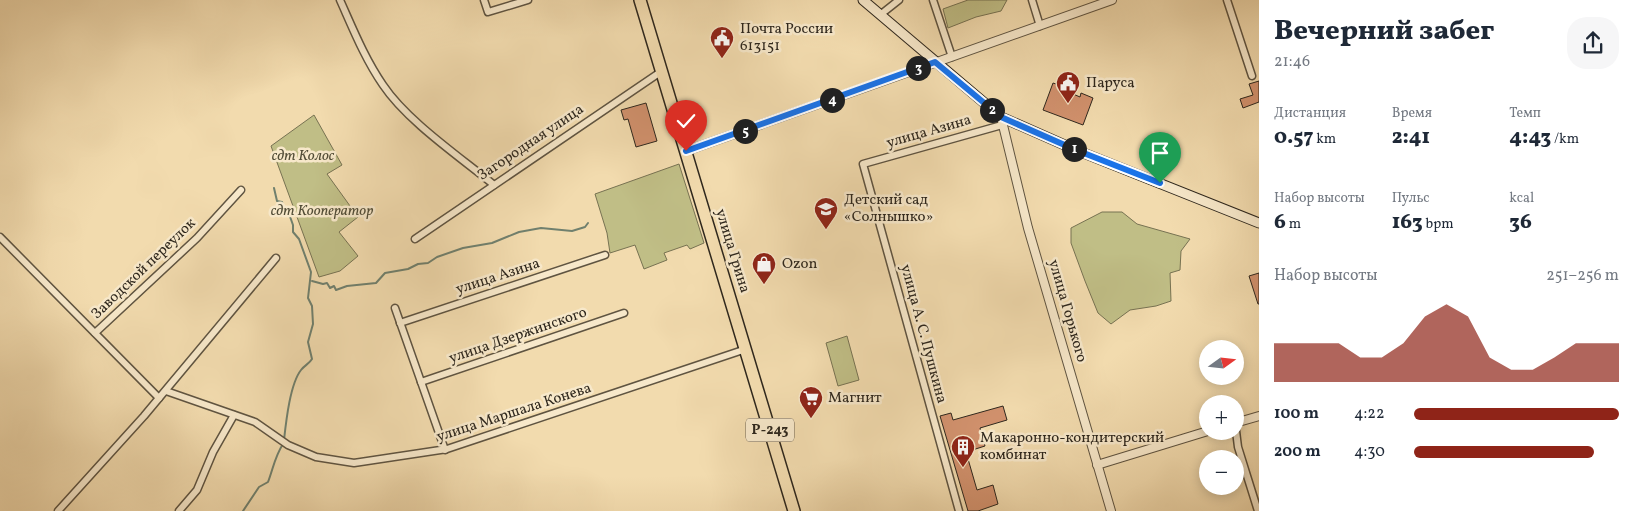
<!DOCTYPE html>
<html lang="ru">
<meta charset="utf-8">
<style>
:root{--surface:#fff;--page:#f6f6f7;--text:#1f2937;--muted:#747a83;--accent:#8f2418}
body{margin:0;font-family:Vollkorn,serif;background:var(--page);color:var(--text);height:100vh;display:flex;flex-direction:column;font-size:19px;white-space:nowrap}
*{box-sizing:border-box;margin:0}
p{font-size:16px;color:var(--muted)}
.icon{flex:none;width:28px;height:28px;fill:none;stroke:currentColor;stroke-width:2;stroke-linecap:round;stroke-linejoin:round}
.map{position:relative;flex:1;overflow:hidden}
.drawer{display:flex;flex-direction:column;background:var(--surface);width:375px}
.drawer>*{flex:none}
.needle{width:32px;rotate:75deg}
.tools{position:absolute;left:1199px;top:340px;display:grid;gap:10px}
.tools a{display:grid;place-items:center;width:45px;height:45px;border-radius:50%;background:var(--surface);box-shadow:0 2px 12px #0003;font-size:25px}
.pin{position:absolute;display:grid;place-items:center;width:42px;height:42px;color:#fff;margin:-51px -21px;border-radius:50% 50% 50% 0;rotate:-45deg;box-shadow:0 0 5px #0007}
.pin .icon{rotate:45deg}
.km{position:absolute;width:25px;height:25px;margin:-12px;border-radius:50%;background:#222;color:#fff;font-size:14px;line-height:25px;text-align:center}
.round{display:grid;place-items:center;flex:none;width:52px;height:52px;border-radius:20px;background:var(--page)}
.overview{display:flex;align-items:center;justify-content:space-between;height:85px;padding:0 15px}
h1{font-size:28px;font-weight:800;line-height:38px}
.metrics{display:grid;grid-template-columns:repeat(3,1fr);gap:8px;height:85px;padding:5px 15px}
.metrics div{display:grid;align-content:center}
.metrics b{font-size:21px;font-weight:800}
.metrics small{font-size:14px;font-weight:400}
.metrics p{font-size:14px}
.chart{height:140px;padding:10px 15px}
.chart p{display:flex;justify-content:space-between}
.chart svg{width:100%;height:90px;margin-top:5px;fill:var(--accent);opacity:.7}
ul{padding:0 15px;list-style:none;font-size:16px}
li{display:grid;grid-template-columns:80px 60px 1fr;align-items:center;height:38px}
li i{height:12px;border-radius:6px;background:var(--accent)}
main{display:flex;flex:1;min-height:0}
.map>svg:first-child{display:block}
</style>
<main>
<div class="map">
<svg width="1259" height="511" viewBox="0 0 1259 511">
<rect width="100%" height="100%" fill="#f2dbae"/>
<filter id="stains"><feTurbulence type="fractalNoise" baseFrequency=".004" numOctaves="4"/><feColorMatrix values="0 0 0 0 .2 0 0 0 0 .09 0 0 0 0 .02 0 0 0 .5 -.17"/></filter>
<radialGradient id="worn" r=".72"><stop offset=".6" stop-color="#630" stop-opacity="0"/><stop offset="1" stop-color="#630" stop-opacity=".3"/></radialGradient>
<!-- green -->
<g fill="#c0be86" stroke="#777252">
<path d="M968 0H1007L1001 11 976 17 948 28 943 9Z"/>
<path d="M314 115 342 165 327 174 358 217 339 232 358 256 340 271 319 277 271 146Z"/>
<path d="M679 164 704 243 690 249 687 245 664 253 667 260 644 269 635 245 610 253 607 233 595 194Z"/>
<path d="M1102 212H1122L1137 224 1190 239 1181 251 1180 270 1170 273 1171 301 1156 306 1130 310 1111 324 1098 313 1085 281 1071 243V228Z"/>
<path d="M847 336 859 380 838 386 826 343Z"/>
</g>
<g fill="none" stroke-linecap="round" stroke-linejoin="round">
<!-- stream -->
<g stroke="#70806e" stroke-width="2">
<path d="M274 188 277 201 282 202 284 211H288L293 225V232L299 239 311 272 308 298 312 306 313 324 308 342 312 359C309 364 305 365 301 370 290 384 286 422 284 440"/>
<path d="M312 281 323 284 327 283 330 288 334 286 336 290 347 286 376 283 385 273 408 269 418 264 428 263 437 257 463 248 492 243 519 232 541 228 572 231 585 227 588 223"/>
<path d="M243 511 259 487 268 482C273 469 275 456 283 444"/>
</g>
</g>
<!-- building -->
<g fill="#d1916d" stroke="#2e271d">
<path d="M1259 81V102L1243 108 1240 99 1253 95 1249 84Z"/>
<path d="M1053 83 1065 87 1064 90 1080 97 1081 93 1093 98 1083 125 1043 110Z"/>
<path d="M646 103 657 141 636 147 628 119 624 120 621 110Z"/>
<path d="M1259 273V304H1258L1249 276Z"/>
<path d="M1003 406 1007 420 980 428 985 446 966 452 977 490 993 485 998 504 978 511H968L940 416 951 413 953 420Z"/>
</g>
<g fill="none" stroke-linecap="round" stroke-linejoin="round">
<!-- minor casing -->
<g stroke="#5f5441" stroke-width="9">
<g id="minor">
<path d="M340 0C353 29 365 59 383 85 407 121 460 157 494 185"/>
<path d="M484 0 488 12 528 0"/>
<path d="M933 0 952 57"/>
<path d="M1032 0 1040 26"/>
<path d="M1227 0 1252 76"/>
<path d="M880 15 899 0"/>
<path d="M0 237 159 398"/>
<path d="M415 239 662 71"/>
<path d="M395 308 445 450"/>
<path d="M400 323 605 255"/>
<path d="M95 333 197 238 241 190"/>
<path d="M421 382 624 313"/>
<path d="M166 391 255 422 288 445 316 457 354 463 447 449 746 349"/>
<path d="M1235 423 1238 447 1258 511"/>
<path d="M58 511 144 416 276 258"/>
<path d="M179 511 197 490 213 452 234 415"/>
<path d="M959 511 863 164 1002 125"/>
</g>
</g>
<!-- tertiary casing -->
<g stroke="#5f5441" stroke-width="10">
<g id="tertiary">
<path d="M1001 117 1028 228 1111 511"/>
<path d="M686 151 1112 0"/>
<path d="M1235 423 1259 416"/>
<path d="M1097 465 1208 431"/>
</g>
</g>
<!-- secondary casing -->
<g stroke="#2e271d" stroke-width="11">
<path id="secondary" d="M863 0 1001 117 1076 150 1259 223"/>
</g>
<!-- trunk casing -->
<g stroke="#2e271d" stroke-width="14">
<path id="trunk" d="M640 0 794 511"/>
</g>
<!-- minor -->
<use href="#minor" stroke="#f7e8ca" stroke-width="6"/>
<!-- tertiary -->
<use href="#tertiary" stroke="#f7e8ca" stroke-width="8"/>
<!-- secondary -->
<use href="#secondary" stroke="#f7e8ca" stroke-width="9"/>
<!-- trunk -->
<use href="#trunk" stroke="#f2dbae" stroke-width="11"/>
</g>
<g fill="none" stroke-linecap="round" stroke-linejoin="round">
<!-- route casing -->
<g stroke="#fff" stroke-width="10">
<path id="route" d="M686 151 935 62 1001 117 1076 150 1160 183"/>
</g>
<!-- route -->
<use href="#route" stroke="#1a73e8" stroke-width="6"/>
</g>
<!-- icons -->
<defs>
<g id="civic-pin" transform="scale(1.25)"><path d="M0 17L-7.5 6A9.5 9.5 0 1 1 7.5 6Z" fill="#8f2418" stroke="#f7e8ca"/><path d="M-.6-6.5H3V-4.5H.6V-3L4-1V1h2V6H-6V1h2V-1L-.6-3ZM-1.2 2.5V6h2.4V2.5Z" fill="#fff"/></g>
<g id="school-pin" transform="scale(1.25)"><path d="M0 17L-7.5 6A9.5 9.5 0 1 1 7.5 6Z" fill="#8f2418" stroke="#f7e8ca"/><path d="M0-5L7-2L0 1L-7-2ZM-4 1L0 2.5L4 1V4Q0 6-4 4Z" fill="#fff"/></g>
<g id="shop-pin" transform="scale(1.25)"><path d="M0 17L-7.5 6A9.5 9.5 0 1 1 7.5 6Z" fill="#8f2418" stroke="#f7e8ca"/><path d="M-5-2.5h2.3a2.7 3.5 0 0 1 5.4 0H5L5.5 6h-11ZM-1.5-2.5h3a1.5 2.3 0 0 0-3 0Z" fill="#fff"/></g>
<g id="supermarket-pin" transform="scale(1.25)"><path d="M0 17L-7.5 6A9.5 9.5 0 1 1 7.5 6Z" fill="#8f2418" stroke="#f7e8ca"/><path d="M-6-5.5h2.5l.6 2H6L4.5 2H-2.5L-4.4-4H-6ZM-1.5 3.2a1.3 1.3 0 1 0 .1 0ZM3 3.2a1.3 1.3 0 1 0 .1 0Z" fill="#fff"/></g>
<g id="building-pin" transform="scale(1.25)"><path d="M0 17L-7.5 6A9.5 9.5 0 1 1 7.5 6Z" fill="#8f2418" stroke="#f7e8ca"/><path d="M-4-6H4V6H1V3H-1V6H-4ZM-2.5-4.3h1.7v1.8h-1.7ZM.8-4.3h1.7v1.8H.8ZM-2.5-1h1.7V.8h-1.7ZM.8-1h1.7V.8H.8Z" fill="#fff"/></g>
</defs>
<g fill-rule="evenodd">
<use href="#civic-pin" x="722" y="38"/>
<use href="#civic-pin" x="1068" y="83"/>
<use href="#school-pin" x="826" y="209"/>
<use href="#shop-pin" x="764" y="264"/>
<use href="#supermarket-pin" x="811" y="398"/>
<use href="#building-pin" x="963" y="447"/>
</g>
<g text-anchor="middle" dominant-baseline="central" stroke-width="5" stroke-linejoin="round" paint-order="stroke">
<!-- shield labels -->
<rect fill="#f7e8ca" stroke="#6a6151" stroke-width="1" x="746" y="418.5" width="48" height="23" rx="4"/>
<g font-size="14" font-weight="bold" fill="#2e271d">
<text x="770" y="430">Р-243</text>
</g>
<!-- poi labels -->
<g font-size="15" fill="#2e271d" stroke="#f7e8ca" text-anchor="start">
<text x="740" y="29">Почта России<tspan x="740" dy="17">613151</tspan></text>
<text x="1086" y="83">Паруса</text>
<text x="844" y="200">Детский сад<tspan x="844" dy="17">«Солнышко»</tspan></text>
<text x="782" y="264">Ozon</text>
<text x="828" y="398">Магнит</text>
<text x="980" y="438">Макаронно-кондитерский<tspan x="980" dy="17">комбинат</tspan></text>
</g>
<!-- street labels -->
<g font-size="15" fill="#2e271d" stroke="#f7e8ca">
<text transform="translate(929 132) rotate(-16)">улица Азина</text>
<text transform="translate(531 143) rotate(-34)">Загородная улица</text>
<text transform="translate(732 251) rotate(73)">улица Грина</text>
<text transform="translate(144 269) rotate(-44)">Заводской переулок</text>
<text transform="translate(498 277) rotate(-18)">улица Азина</text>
<text transform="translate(1067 311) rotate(74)">улица Горького</text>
<text transform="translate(923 334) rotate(75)">улица А. С. Пушкина</text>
<text transform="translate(518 336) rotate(-19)">улица Дзержинского</text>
<text transform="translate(514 413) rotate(-18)">улица Маршала Конева</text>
</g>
<!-- park labels -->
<g font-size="15" font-style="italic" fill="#524d37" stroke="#f7e8ca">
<text x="303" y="156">сдт Колос</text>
<text x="322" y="211">сдт Кооператор</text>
</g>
</g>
<rect width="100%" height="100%" filter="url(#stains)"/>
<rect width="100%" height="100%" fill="url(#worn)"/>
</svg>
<div class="tools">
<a><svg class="needle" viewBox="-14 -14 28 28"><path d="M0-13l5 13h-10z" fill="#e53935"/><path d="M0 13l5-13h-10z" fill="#747a83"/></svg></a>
<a>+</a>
<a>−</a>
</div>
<div class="pin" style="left:1160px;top:183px;background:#1e9e55"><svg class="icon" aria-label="arrive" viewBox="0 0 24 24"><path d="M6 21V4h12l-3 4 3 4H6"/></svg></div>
<div class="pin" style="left:686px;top:151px;background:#d93025"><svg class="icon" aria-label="check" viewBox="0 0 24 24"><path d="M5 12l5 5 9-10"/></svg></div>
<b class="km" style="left:1074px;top:149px">1</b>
<b class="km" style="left:992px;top:110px">2</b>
<b class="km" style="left:918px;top:68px">3</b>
<b class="km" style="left:832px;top:100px">4</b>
<b class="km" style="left:745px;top:131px">5</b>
</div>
<section class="drawer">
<div class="overview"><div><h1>Вечерний забег</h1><p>21:46</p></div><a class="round"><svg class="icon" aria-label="share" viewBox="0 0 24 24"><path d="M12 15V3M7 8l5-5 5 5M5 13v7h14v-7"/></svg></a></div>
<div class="metrics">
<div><p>Дистанция</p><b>0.57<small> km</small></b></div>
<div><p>Время</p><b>2:41</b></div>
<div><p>Темп</p><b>4:43<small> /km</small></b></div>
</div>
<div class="metrics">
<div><p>Набор высоты</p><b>6<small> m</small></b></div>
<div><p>Пульс</p><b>163<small> bpm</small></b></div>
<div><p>kcal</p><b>36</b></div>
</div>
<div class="chart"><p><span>Набор высоты</span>251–256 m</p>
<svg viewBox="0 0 160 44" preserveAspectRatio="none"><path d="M0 44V25L10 25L20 25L30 25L40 32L50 32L60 25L70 12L80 6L90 12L100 32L110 38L120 38L130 32L140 25L150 25L160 25V44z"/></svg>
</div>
<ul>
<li><b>100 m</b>4:22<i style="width:100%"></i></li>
<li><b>200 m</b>4:30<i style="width:88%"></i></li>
</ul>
</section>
</main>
